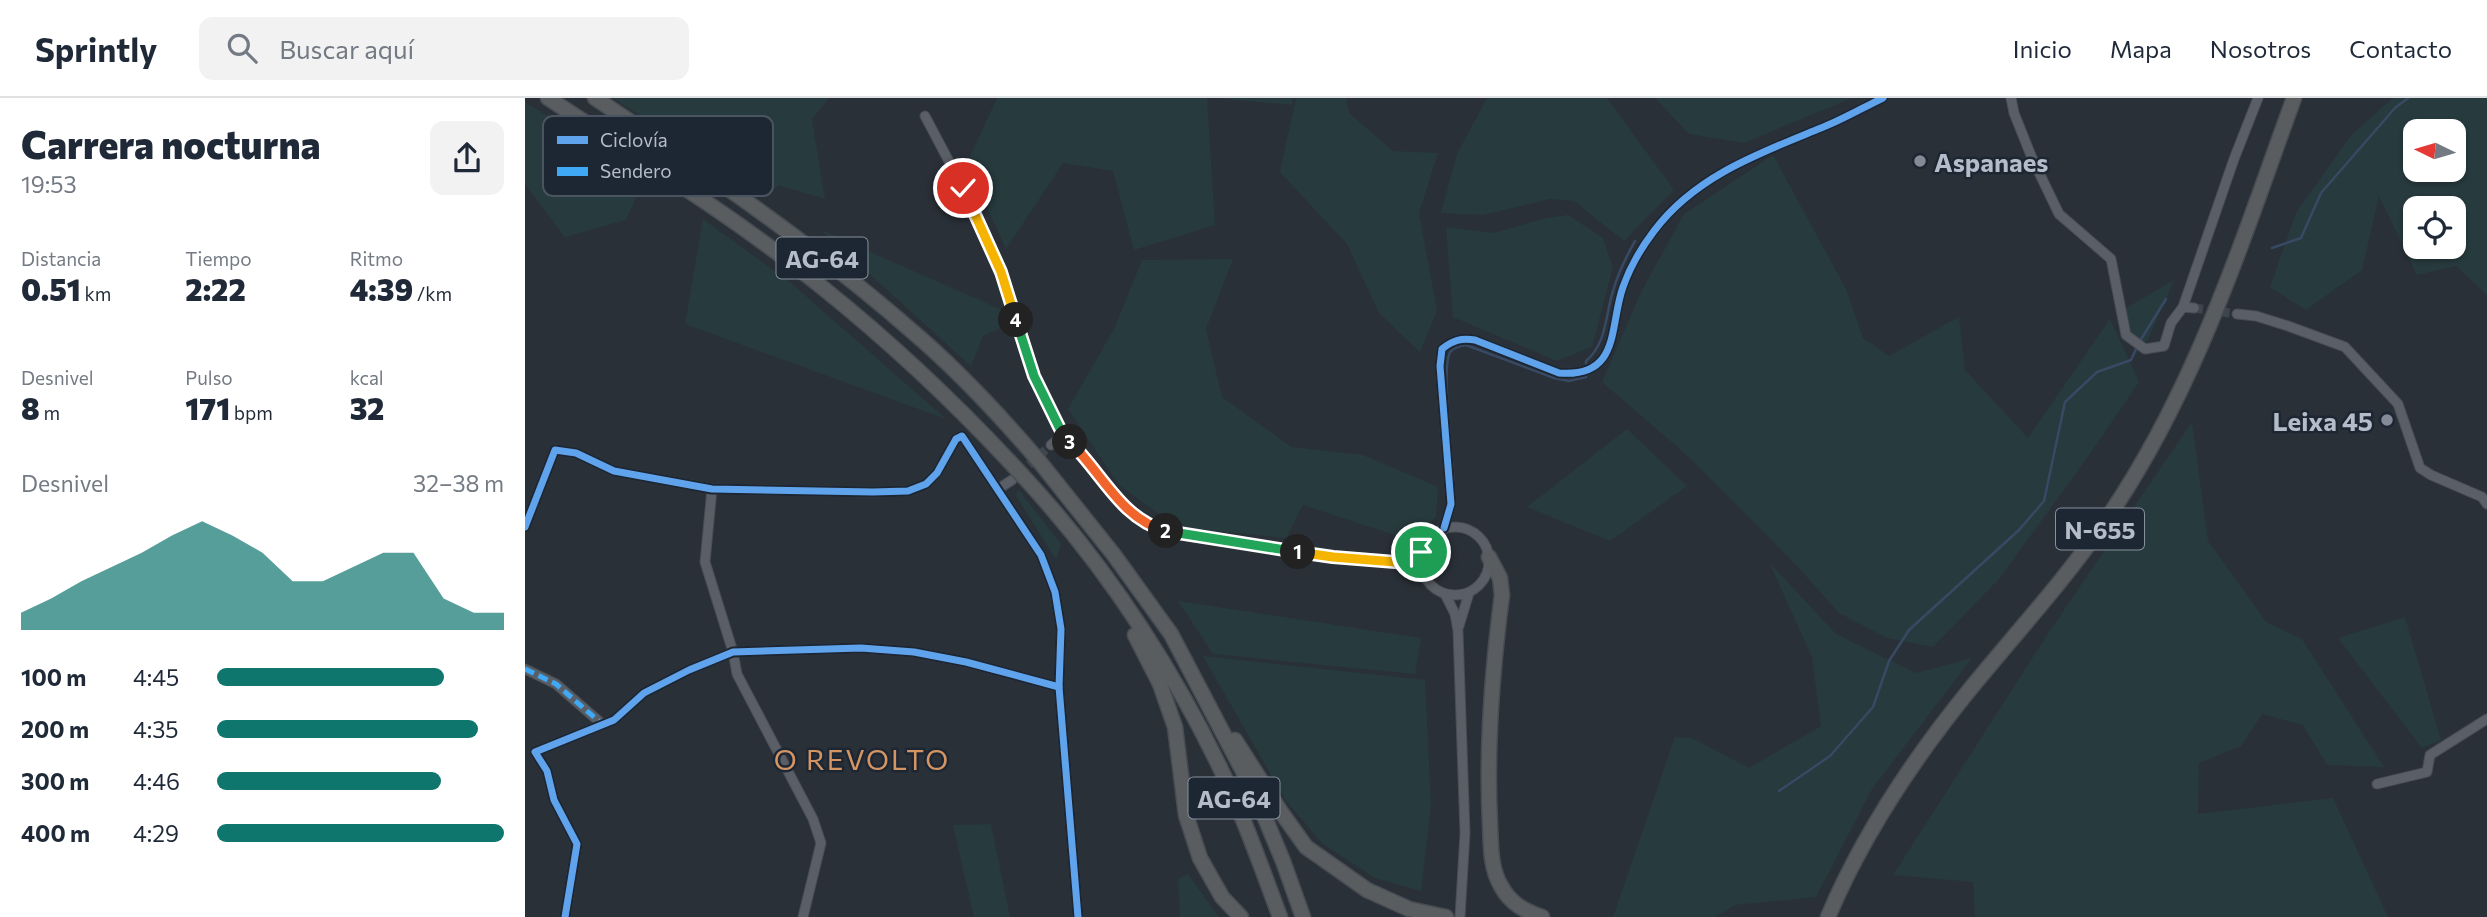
<!DOCTYPE html>
<html lang="es">
<meta charset="utf-8">
<style>
:root{--surface:#fff;--page:#f2f2f3;--text:#1f2937;--muted:#747a83;--line:#e0e1e3;--accent:#0f766e}
body{margin:0;font-family:Commissioner,sans-serif;background:var(--page);color:var(--text);height:100vh;display:flex;flex-direction:column;font-size:26px;white-space:nowrap}
*{box-sizing:border-box;margin:0}
p{font-size:23px;color:var(--muted)}
.icon{flex:none;width:38px;height:38px;fill:none;stroke:currentColor;stroke-width:2;stroke-linecap:round;stroke-linejoin:round}
.map{position:relative;flex:1;overflow:hidden}
.drawer{display:flex;flex-direction:column;background:var(--surface);width:525px}
.drawer>*{flex:none}
.needle{width:46px;rotate:275deg}
.fabs{position:absolute;left:1878px;top:21px;display:grid;gap:14px}
.fabs a{display:grid;place-items:center;width:63px;height:63px;border-radius:14px;background:var(--surface);box-shadow:0 2px 5px #0004;font-size:35px}
.pin{position:absolute;display:grid;place-items:center;width:60px;height:60px;color:#fff;margin:-30px;border:4px solid #fff;border-radius:50%;box-shadow:0 2px 7px #0007}
.km{position:absolute;width:35px;height:35px;margin:-18px;border-radius:50%;background:#222;color:#fff;font-size:19px;line-height:35px;text-align:center}
.round{display:grid;place-items:center;flex:none;width:74px;height:74px;border-radius:14px;background:var(--page)}
.head{display:flex;align-items:center;justify-content:space-between;height:119px;padding:0 21px}
h1{font-size:38px;font-weight:800;line-height:52px}
.figures{display:grid;grid-template-columns:repeat(3,1fr);gap:10px;height:119px;padding:7px 21px}
.figures div{display:grid;align-content:center}
.figures b{font-size:30px;font-weight:800}
.figures small{font-size:19px;font-weight:400}
.figures p{font-size:19px}
.chart{height:196px;padding:14px 21px}
.chart p{display:flex;justify-content:space-between}
.chart svg{width:100%;height:126px;margin-top:7px;fill:var(--accent);opacity:.7}
ul{padding:0 21px;list-style:none;font-size:23px}
li{display:grid;grid-template-columns:112px 84px 1fr;align-items:center;height:52px}
li i{height:18px;border-radius:9px;background:var(--accent)}
header{display:flex;align-items:center;gap:42px;box-sizing:border-box;height:98px;padding:0 35px;background:var(--surface);border-bottom:2px solid var(--line)}
header strong{font-size:33px}
nav{display:flex;gap:38px;margin-inline-start:auto;font-size:24px}
.search{width:490px;height:63px;background:var(--page);display:flex;align-items:center;gap:18px;box-sizing:border-box;padding:0 24px;border-radius:14px;color:var(--muted);font-size:26px}
main{display:flex;flex:1;min-height:0}
.map>svg:first-child{display:block}
</style>
<header>
<strong>Sprintly</strong>
<div class="search"><svg class="icon" aria-label="search" viewBox="0 0 24 24"><circle cx="10" cy="10" r="6"/><path d="M15 15l6 6"/></svg>Buscar aquí</div>
<nav><a>Inicio</a><a>Mapa</a><a>Nosotros</a><a>Contacto</a></nav>
</header>
<main>
<section class="drawer">
<div class="head"><div><h1>Carrera nocturna</h1><p>19:53</p></div><a class="round"><svg class="icon" aria-label="share" viewBox="0 0 24 24"><path d="M12 15V3M7 8l5-5 5 5M5 13v7h14v-7"/></svg></a></div>
<div class="figures">
<div><p>Distancia</p><b>0.51<small> km</small></b></div>
<div><p>Tiempo</p><b>2:22</b></div>
<div><p>Ritmo</p><b>4:39<small> /km</small></b></div>
</div>
<div class="figures">
<div><p>Desnivel</p><b>8<small> m</small></b></div>
<div><p>Pulso</p><b>171<small> bpm</small></b></div>
<div><p>kcal</p><b>32</b></div>
</div>
<div class="chart"><p><span>Desnivel</span>32–38 m</p>
<svg viewBox="0 0 160 44" preserveAspectRatio="none"><path d="M0 44V38L10 33L20 27L30 22L40 17L50 11L60 6L70 11L80 17L90 27L100 27L110 22L120 17L130 17L140 33L150 38L160 38V44z"/></svg>
</div>
<ul>
<li><b>100 m</b>4:45<i style="width:79%"></i></li>
<li><b>200 m</b>4:35<i style="width:91%"></i></li>
<li><b>300 m</b>4:46<i style="width:78%"></i></li>
<li><b>400 m</b>4:29<i style="width:100%"></i></li>
</ul>
</section>
<div class="map">
<svg width="1962" height="819" viewBox="0 0 1962 819">
<rect width="100%" height="100%" fill="#2a3038"/>
<!-- green -->
<g fill="#273a3e" fill-rule="evenodd">
<path d="M88 0H304L287 21 300 101 254 87 238 99Z"/>
<path d="M472 0H682L690 127 609 152 588 73 538 65 481 151 442 65Z"/>
<path d="M692 0H768L767 7Z"/>
<path d="M771 0H821L824 15 868 53 913 55 894 115 912 213 895 254 854 215 822 146 755 74Z"/>
<path d="M962 0H1082L1149 92 1099 143 1049 103 1025 101 958 117 916 115 932 56Z"/>
<path d="M1130 0H1327L1219 45 1164 36Z"/>
<path d="M1868 0H1962V197L1931 168 1892 177 1854 98 1837 172 1781 212 1745 189 1771 115 1827 36ZM1890 33H1928V72H1890ZM1890 110H1928V149H1890Z"/>
<path d="M0 4 120 80 101 122 40 139 0 86Z"/>
<path d="M1248 57 1321 191 1338 240 1364 258 1434 219 1440 272 1503 340 1585 221 1614 284 1560 363 1474 481 1408 549 1362 540 1314 515 1273 469 1165 360 1077 284 1116 194 1159 116Z"/>
<path d="M1043 117 1078 140 1088 169 1067 249 1032 263 928 219 921 129 968 135 1021 120Z"/>
<path d="M178 121 266 185 421 321 160 226Z"/>
<path d="M296 132 477 212 482 227 458 238 446 268Z"/>
<path d="M708 161 681 231 697 299 766 349 838 357 913 389 911 419 885 442 778 407 761 440 652 429 594 387 543 311 590 229 617 162Z"/>
<path d="M1649 182 1622 244 1607 237 1601 210Z"/>
<path d="M1667 324 1683 443 1741 524 1777 541 1859 669 1802 667 1778 627 1737 616 1716 648 1674 665 1673 716 1808 700 1863 819H1450L1448 784 1368 777 1524 534Z"/>
<path d="M1102 331 1162 388 1085 443 1002 409Z"/>
<path d="M493 391 536 446 531 461 491 398Z"/>
<path d="M1244 464 1311 536 1391 575 1447 560 1347 691 1291 799 1210 807 1190 819H1088L1150 639 1167 640 1224 670 1296 628 1287 559Z"/>
<path d="M653 503 896 540 890 576 688 556Z"/>
<path d="M1880 519 1916 642 1897 650 1813 540Z"/>
<path d="M678 558 900 582 906 707 896 793 850 780 798 746 761 703Z"/>
<path d="M466 726 485 819H449L428 727Z"/>
<path d="M663 776 694 819H655L653 781Z"/>
</g>
<g fill="none" stroke-linecap="round" stroke-linejoin="round">
<!-- stream -->
<g stroke="#384963" stroke-width="2.5">
<path d="M1747 150 1776 140 1796 95 1870 10 1883 0"/>
<path d="M1615 243 1641 201"/>
<path d="M1061 269V263C1082 245 1080 218 1088 193 1093 175 1101 159 1110 143"/>
<path d="M929 388C928 366 915 265 926 253 930 249 935 248 941 247L1029 280 1044 283 1061 279V276"/>
<path d="M1254 693 1305 658 1348 609 1364 563 1384 532 1494 432 1519 403 1540 304 1572 274 1606 262 1612 249"/>
</g>
<!-- minor-tunnel -->
<g stroke="#3f454e" stroke-width="9" stroke-dasharray="9 4.5" stroke-linecap="butt">
<path d="M1669 210 1712 216"/>
<path d="M494 376 526 347"/>
</g>
<!-- minor casing -->
<g stroke="#484c53" stroke-width="11">
<g id="minor">
<path d="M1486 0 1489 15 1507 60 1534 116 1586 161 1601 237 1620 251 1639 248 1646 225 1658 209"/>
<path d="M400 18 438 90 476 174 509 278 538 337 604 414 628 430 656 437 808 459 895 466"/>
<path d="M1669 210 1658 209 1709 61 1733 0"/>
<path d="M1712 216 1731 218 1763 228 1820 249 1873 306 1895 370 1906 377 1957 399 1962 406"/>
<path d="M526 347 538 337"/>
<path d="M187 391 180 464 208 554 212 576 288 721 296 745 278 819"/>
<path d="M473 391 487 382"/>
<circle cx="930" cy="463" r="34"/>
<path d="M0 429 30 352 51 355 89 373 187 391 348 394 383 393 401 386 412 375 431 341 437 338 516 457 530 494 536 531 534 589 553 819"/>
<path d="M919 430 926 406 915 268 917 251C928 242 936 240 950 242L1034 275C1096 280 1084 228 1098 189 1105 169 1116 150 1129 133 1170 78 1235 55 1296 30 1317 22 1337 10 1358 0"/>
<path d="M920 496 930 516 933 533 940 735 935 819"/>
<path d="M934 528 944 495"/>
<path d="M0 571 31 586 77 626"/>
<path d="M1852 686 1902 674 1905 657 1962 621"/>
<path d="M40 819 52 746 29 702 22 673 10 654 89 622 119 595 164 572 208 554 336 550 389 554 441 564 534 589"/>
</g>
</g>
<!-- highway casing -->
<g stroke="#474c53" stroke-width="17">
<g id="highway">
<path d="M23 0C115 61 211 120 298 190 364 243 426 301 484 363"/>
<path d="M70 0C179 73 289 147 388 234 429 269 466 308 501 348"/>
<path d="M514 363 589 457 646 536 730 696 758 763 778 819"/>
<path d="M497 377C583 469 658 585 709 700 726 739 740 779 755 819"/>
<path d="M964 459 975 480 977 497C967 573 961 649 965 726 966 746 965 770 976 788 985 805 999 813 1017 819"/>
<path d="M610 537 635 586 650 629 661 717 675 760 697 799 716 819"/>
<path d="M710 642 756 714 781 749 842 792 884 811 921 819"/>
<path d="M1303 819C1338 736 1389 660 1446 590 1491 535 1539 483 1579 425 1670 294 1715 148 1769 0"/>
</g>
</g>
<!-- minor -->
<use href="#minor" stroke="#5a5e66" stroke-width="9"/>
<!-- highway -->
<use href="#highway" stroke="#5a5d60" stroke-width="14"/>
<!-- highway-bridge casing -->
<g stroke="#474c53" stroke-width="17" stroke-linecap="butt">
<g id="highway-bridge">
<path d="M501 348 514 363"/>
<path d="M484 363 497 377"/>
</g>
</g>
<!-- highway-bridge -->
<use href="#highway-bridge" stroke="#5a5d60" stroke-width="14"/>
<!-- quiet -->
<path stroke="#3fa9f5" stroke-width="5" stroke-dasharray="10 5" stroke-linecap="butt" d="M0 571 31 586 77 626"/>
<!-- cycleway casing -->
<g stroke="#1d2633" stroke-width="11">
<g id="cycleway">
<path d="M0 429 30 352 51 355 89 373 187 391 348 394 383 393 401 386 412 375 431 341 437 338 516 457 530 494 536 531 534 589 553 819"/>
<path d="M919 430 926 406 915 268 917 251C928 242 936 240 950 242L1034 275C1096 280 1084 228 1098 189 1105 169 1116 150 1129 133 1170 78 1235 55 1296 30 1317 22 1337 10 1358 0"/>
<path d="M40 819 52 746 29 702 22 673 10 654 89 622 119 595 164 572 208 554 336 550 389 554 441 564 534 589"/>
</g>
</g>
<!-- cycleway -->
<use href="#cycleway" stroke="#60a3ed" stroke-width="7"/>
</g>
<g fill="none" stroke-linecap="round" stroke-linejoin="round">
<!-- split-1 casing -->
<g stroke="#fff" stroke-width="14">
<path id="split-1" d="M773 454 808 459 895 466 896 454"/>
</g>
<!-- split-2 casing -->
<g stroke="#fff" stroke-width="14">
<path id="split-2" d="M641 433 773 454"/>
</g>
<!-- split-3 casing -->
<g stroke="#fff" stroke-width="14">
<path id="split-3" d="M545 344C577 375 596 421 641 433"/>
</g>
<!-- split-4 casing -->
<g stroke="#fff" stroke-width="14">
<path id="split-4" d="M491 222 509 278 538 337 545 344"/>
</g>
<!-- split-5 casing -->
<g stroke="#fff" stroke-width="14">
<path id="split-5" d="M438 90 476 174 491 222"/>
</g>
<!-- split-1 -->
<use href="#split-1" stroke="#f5b400" stroke-width="9"/>
<!-- split-2 -->
<use href="#split-2" stroke="#22a559" stroke-width="9"/>
<!-- split-3 -->
<use href="#split-3" stroke="#f0652b" stroke-width="9"/>
<!-- split-4 -->
<use href="#split-4" stroke="#22a559" stroke-width="9"/>
<!-- split-5 -->
<use href="#split-5" stroke="#f5b400" stroke-width="9"/>
</g>
<!-- markers -->
<g fill="#848b96" stroke="#1d2633" stroke-width="2.5">
<circle cx="1395" cy="63" r="7"/>
<circle cx="1862" cy="322" r="7"/>
</g>
<g text-anchor="middle" dominant-baseline="central" stroke-width="5" stroke-linejoin="round" paint-order="stroke">
<!-- shield labels -->
<g fill="#1d2633" stroke="#878f9c" stroke-width="2">
<rect x="251.5" y="139.5" width="91" height="41" rx="5"/>
<rect x="1531" y="410.5" width="88" height="41" rx="5"/>
<rect x="663.5" y="679.5" width="91" height="41" rx="5"/>
</g>
<g font-size="24" font-weight="bold" fill="#b4bcc9">
<text x="297" y="160">AG-64</text>
<text x="1575" y="431">N-655</text>
<text x="709" y="700">AG-64</text>
</g>
<!-- poi labels -->
<g font-size="26" font-weight="bold" fill="#b4bcc9" stroke="#1d2633" text-anchor="start">
<text x="1409" y="63">Aspanaes</text>
<text x="1848" y="322" text-anchor="end">Leixa 45</text>
</g>
<!-- neighbourhood labels -->
<g font-size="28" letter-spacing="2" fill="#d59563" stroke="#1d2633">
<text x="337" y="661">O REVOLTO</text>
</g>
</g>
<!-- legend -->
<rect x="18" y="18" width="230" height="80" rx="10" fill="#1d2633" stroke="#4a5360" stroke-width="2"/>
<rect x="32" y="38" width="31" height="8" fill="#60a3ed"/>
<rect x="32" y="69" width="31" height="9" fill="#3fa9f5"/>
<g font-size="19" fill="#b4bcc9">
<text x="75" y="49">Ciclovía</text>
<text x="75" y="80">Sendero</text>
</g>
</svg>
<div class="fabs">
<a><svg class="needle" viewBox="-14 -14 28 28"><path d="M0-13l5 13h-10z" fill="#e53935"/><path d="M0 13l5-13h-10z" fill="#747a83"/></svg></a>
<a><svg class="icon" aria-label="locate" viewBox="0 0 24 24"><circle cx="12" cy="12" r="6"/><path d="M12 2v4M12 18v4M2 12h4M18 12h4"/></svg></a>
</div>
<div class="pin" style="left:896px;top:454px;background:#1e9e55"><svg class="icon" aria-label="arrive" viewBox="0 0 24 24"><path d="M6 21V4h12l-3 4 3 4H6"/></svg></div>
<div class="pin" style="left:438px;top:90px;background:#d93025"><svg class="icon" aria-label="check" viewBox="0 0 24 24"><path d="M5 12l5 5 9-10"/></svg></div>
<b class="km" style="left:773px;top:454px">1</b>
<b class="km" style="left:641px;top:433px">2</b>
<b class="km" style="left:545px;top:344px">3</b>
<b class="km" style="left:491px;top:222px">4</b>
</div>
</main>
